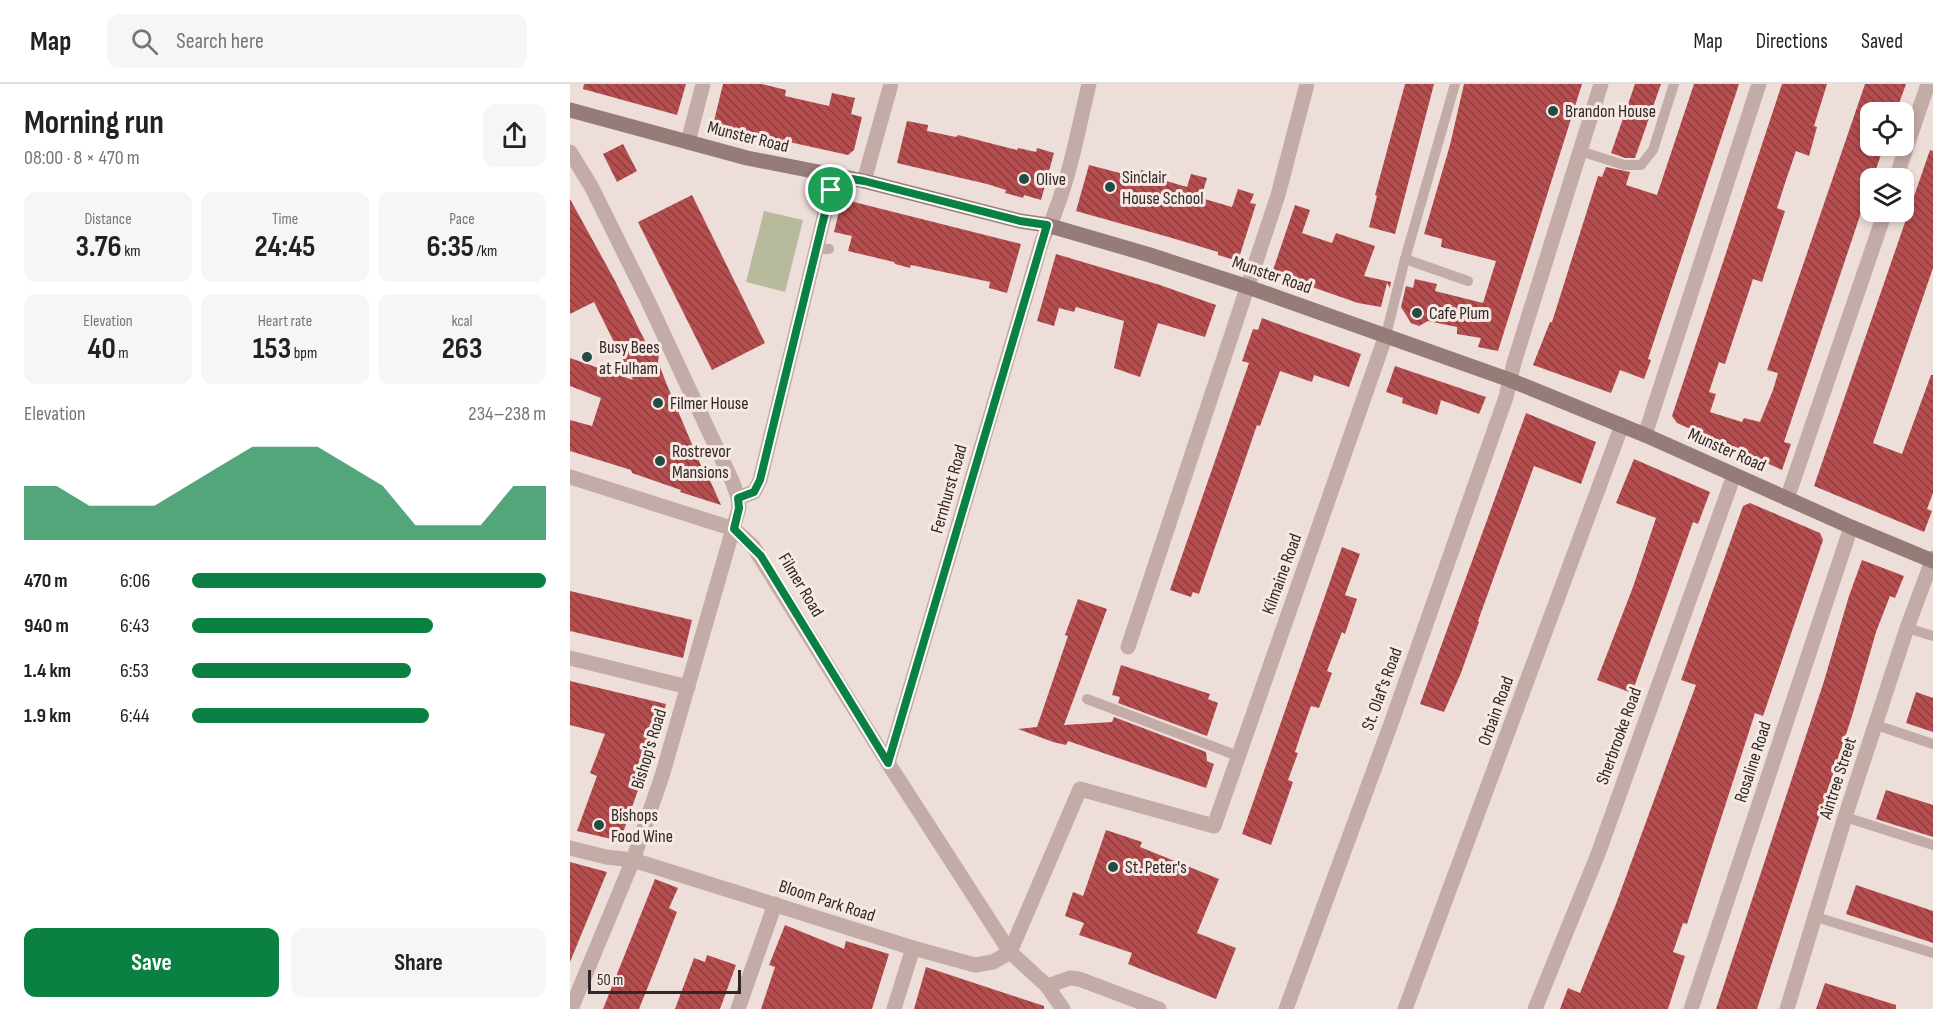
<!DOCTYPE html>
<meta charset="utf-8">
<style>
:root{--surface:#fff;--page:#f6f6f6;--text:#222;--muted:#767676;--line:#e0e0e0;--accent:#0b8043}
body{margin:0;font-family:"Sofia Sans Condensed",sans-serif;background:var(--page);color:var(--text);height:100vh;display:flex;flex-direction:column;font-size:22px;white-space:nowrap}
*{box-sizing:border-box;margin:0}
p{font-size:20px;color:var(--muted)}
.icon{flex:none;width:33px;height:33px;fill:none;stroke:currentColor;stroke-width:2;stroke-linecap:round;stroke-linejoin:round}
.map{position:relative;flex:1;overflow:hidden}
.sheet{display:flex;flex-direction:column;background:var(--surface);width:570px}
.sheet>*{flex:none}
.tools{position:absolute;left:1290px;top:18px;display:grid;gap:12px}
.tools a{display:grid;place-items:center;width:54px;height:54px;border-radius:12px;background:var(--surface);box-shadow:0 3px 9px #0003;font-size:30px}
.scale{position:absolute;left:18px;bottom:15px;width:153px;box-sizing:border-box;padding-left:6px;border:3px solid #312726;border-top:0;font-size:16px;line-height:21px;white-space:nowrap;color:#312726;-webkit-text-stroke:4px #f6e9e4;paint-order:stroke}
.pin{position:absolute;display:grid;place-items:center;width:51px;height:51px;color:#fff;margin:-26px;border:3px solid #fff;border-radius:50%;box-shadow:0 2px 6px #0007}
.round{display:grid;place-items:center;flex:none;width:63px;height:63px;border-radius:12px;background:var(--page)}
.head{display:flex;align-items:center;justify-content:space-between;height:102px;padding:0 24px}
h1{font-size:33px;font-weight:700;line-height:45px}
.metrics{display:grid;grid-template-columns:repeat(3,1fr);gap:9px;height:102px;padding:6px 24px}
.metrics div{display:grid;align-content:center;border-radius:12px;background:var(--page);text-align:center}
.metrics b{font-size:30px;font-weight:700}
.metrics small{font-size:16px;font-weight:400}
.metrics p{font-size:16px}
.chart{height:168px;padding:12px 24px}
.chart p{display:flex;justify-content:space-between}
.chart svg{width:100%;height:108px;margin-top:6px;fill:var(--accent);opacity:.7}
.cta{display:flex;gap:12px;margin-top:auto;padding:12px 24px}
.cta a{flex:1;height:69px;border-radius:12px;background:var(--accent);color:#fff;font-size:24px;font-weight:700;line-height:69px;text-align:center}
.cta a+a{background:var(--page);color:var(--text)}
ul{padding:0 24px;list-style:none;font-size:20px}
li{display:grid;grid-template-columns:96px 72px 1fr;align-items:center;height:45px}
li i{height:15px;border-radius:8px;background:var(--accent)}
header{display:flex;align-items:center;gap:36px;box-sizing:border-box;height:84px;padding:0 30px;background:var(--surface);border-bottom:2px solid var(--line)}
header strong{font-size:28px}
nav{display:flex;gap:33px;margin-inline-start:auto;font-size:21px}
.search{width:420px;height:54px;background:var(--page);display:flex;align-items:center;gap:15px;box-sizing:border-box;padding:0 21px;border-radius:12px;color:var(--muted);font-size:22px}
main{display:flex;flex:1;min-height:0}
.map>svg:first-child{display:block}
</style>
<header>
<strong>Map</strong>
<div class="search"><svg class="icon" aria-label="search" viewBox="0 0 24 24"><circle cx="10" cy="10" r="6"/><path d="M15 15l6 6"/></svg>Search here</div>
<nav><a>Map</a><a>Directions</a><a>Saved</a></nav>
</header>
<main>
<section class="sheet">
<div class="head"><div><h1>Morning run</h1><p>08:00 · 8 × 470 m</p></div><a class="round"><svg class="icon" aria-label="share" viewBox="0 0 24 24"><path d="M12 15V3M7 8l5-5 5 5M5 13v7h14v-7"/></svg></a></div>
<div class="metrics">
<div><p>Distance</p><b>3.76<small> km</small></b></div>
<div><p>Time</p><b>24:45</b></div>
<div><p>Pace</p><b>6:35<small> /km</small></b></div>
</div>
<div class="metrics">
<div><p>Elevation</p><b>40<small> m</small></b></div>
<div><p>Heart rate</p><b>153<small> bpm</small></b></div>
<div><p>kcal</p><b>263</b></div>
</div>
<div class="chart"><p><span>Elevation</span>234–238 m</p>
<svg viewBox="0 0 160 44" preserveAspectRatio="none"><path d="M0 44V22L10 22L20 30L30 30L40 30L50 22L60 14L70 6L80 6L90 6L100 14L110 22L120 38L130 38L140 38L150 22L160 22V44z"/></svg>
</div>
<ul>
<li><b>470 m</b>6:06<i style="width:100%"></i></li>
<li><b>940 m</b>6:43<i style="width:68%"></i></li>
<li><b>1.4 km</b>6:53<i style="width:62%"></i></li>
<li><b>1.9 km</b>6:44<i style="width:67%"></i></li>
</ul>
<div class="cta"><a>Save</a><a>Share</a></div>
</section>
<div class="map">
<svg width="1363" height="925" viewBox="0 0 1363 925">
<defs>
<pattern id="building-back-hatch" width="6" height="6" patternUnits="userSpaceOnUse" patternTransform="scale(1.5)"><rect width="6" height="6" fill="#b64e50"/><path d="M-1 5l2 2M0 0l6 6M5-1l2 2" fill="none" stroke="#8c3e3f"/></pattern>
</defs>
<rect width="100%" height="100%" fill="#edded9"/>
<!-- pitch -->
<path fill="#b7ba9b" d="M194 127 233 136 215 208 176 198Z"/>
<!-- building -->
<g fill="url(#building-back-hatch)">
<path d="M14 0H116L107 31 13 5Z"/>
<path d="M153 0H192L216 6 215 12 259 22 262 9 285 14 281 30 292 33 284 66 278 71 143 41Z"/>
<path d="M835 0H864L825 150 799 143 807 112 805 111Z"/>
<path d="M894 0H1012L928 267 908 263 911 254 887 250V243L858 237 849 242 841 239 831 223 836 202 843 204 845 195 867 200 865 207 913 219 926 177 871 163 872 155 854 150 880 61Z"/>
<path d="M1065 0H1091L1065 74H1055L1041 69Z"/>
<path d="M1124 0H1169L1078 275 1081 276 1074 295 1050 286 1041 309 963 281 980 238H982L1028 92 1032 93 1036 83 1060 88 1056 101 1087 111Z"/>
<path d="M1212 0H1257L1244 42 1247 43 1239 72 1226 67 1216 96 1207 124 1215 127 1192 198 1183 195 1155 280 1149 278 1139 308 1146 310 1140 328 1172 338 1174 334 1190 338 1203 306 1208 289 1197 286 1295 0H1336L1326 28H1300V62H1314L1303 94H1300V102L1214 358 1221 360 1212 386 1107 339 1102 332Z"/>
<path d="M337 37 358 41 357 47 386 53 388 51 447 66 448 64 466 68 467 64 484 69 471 116 454 111 453 114 435 109 436 106 417 100 327 79Z"/>
<path d="M53 60 67 87 47 98 33 70Z"/>
<path d="M1360 66 1363 67V184L1303 359 1332 370 1361 291H1363V409L1357 425 1362 427 1354 448 1244 402Z"/>
<path d="M519 81 569 94 571 86 587 91 586 94 617 103 621 90 637 94 631 114 662 123 668 105 684 110 680 119 686 120 668 177 648 171V168L602 154 506 127Z"/>
<path d="M122 111 195 259 142 286 68 138Z"/>
<path d="M0 115 44 195 81 269 89 271 88 278 97 301 132 384 134 383 151 421 110 408 111 406 62 389 61 386 0 367V336L22 342 31 314 0 302V274L63 296 24 218 0 230Z"/>
<path d="M272 115 451 160 437 209 419 204 420 198 341 181 340 184 325 180 324 178 278 167 282 152 264 148Z"/>
<path d="M725 121 740 126 732 149 762 159 766 149 805 162 794 192 821 198 820 204 817 199 811 223 788 219 702 189Z"/>
<path d="M486 170 590 201 646 221 635 253 588 239 570 293 544 284 554 237 506 223 504 228 489 224 484 242 467 237Z"/>
<path d="M692 234 791 270 779 303 744 291 742 298 710 287 690 342 687 341 629 510 623 508 621 513 600 506 679 279 672 277 683 245 688 246Z"/>
<path d="M825 282 916 313 909 330 871 316 867 331 832 319 833 314 816 308Z"/>
<path d="M956 329 1026 358 1011 400 964 382 908 537 909 538 891 589 874 628 850 620Z"/>
<path d="M1064 375 1140 408 1128 440 1123 438 1062 609 1027 596 1063 503 1086 434 1046 419Z"/>
<path d="M1180 419 1250 449 1253 456 1193 632 1185 629 1117 840 1113 839 1103 868 1115 872 1098 925H990L998 904 1010 909 1046 820 1126 601 1111 596 1173 422Z"/>
<path d="M772 463 790 470 775 511 787 515 775 550 772 548 757 587 762 589 749 624 741 622 732 647 725 668 728 669 718 696 723 698 701 761 672 750Z"/>
<path d="M1292 476 1334 492 1325 514 1320 512 1306 548 1282 632 1187 925H1146L1254 597 1279 512Z"/>
<path d="M0 507 122 536 113 574 0 547Z"/>
<path d="M508 515 537 525 494 641 542 638 544 633 636 668 637 677 644 680 636 704 498 657 496 661 483 658 448 645 467 643 498 552 495 551Z"/>
<path d="M551 581 640 610 638 615 648 619 637 652 548 619 550 613 542 611Z"/>
<path d="M0 597 96 620 86 662 84 661 50 757 7 747 27 692 20 689 35 650 0 641Z"/>
<path d="M1346 608 1363 614V648L1336 639Z"/>
<path d="M1316 706 1363 721V753L1306 735Z"/>
<path d="M536 746 572 758 570 763 649 795 627 849 666 864 646 915 558 880 562 869 509 851 514 839 495 832 503 808 513 812Z"/>
<path d="M0 778 37 788 0 878Z"/>
<path d="M85 795 108 804 99 824 107 828 85 885 69 925H33Z"/>
<path d="M1286 801 1363 827V859L1276 830Z"/>
<path d="M215 841 274 865 276 857 319 870 302 925H191L205 883 199 881Z"/>
<path d="M137 871 166 881 150 925H105L124 874 135 878Z"/>
<path d="M356 883 474 922V925H344Z"/>
<path d="M1255 899 1326 921V925H1246Z"/>
</g>
<g fill="none" stroke-linecap="round" stroke-linejoin="round">
<!-- lane -->
<g stroke="#c3aca7" stroke-width="10">
<path d="M1010 67 1054 81H1071L1083 66 1104 0"/>
<path d="M246 165H259"/>
<path d="M835 175 898 197"/>
<path d="M816 251 835 175 885 0"/>
<path d="M1337 544 1363 552"/>
<path d="M517 615 668 672"/>
<path d="M1306 641 1363 660"/>
<path d="M1275 733 1363 761"/>
<path d="M1246 833 1363 869"/>
</g>
<!-- street -->
<g stroke="#c3aca7" stroke-width="15">
<path d="M118 58 133 0"/>
<path d="M0 68 21 102 78 217 163 399 168 414 169 424 92 692 63 776 1 925"/>
<path d="M1326 94 1358 0"/>
<path d="M294 97 321 0"/>
<path d="M1075 351 1189 0"/>
<path d="M0 393 164 445 183 462 318 679 440 868 477 902 493 925"/>
<path d="M168 414 184 408 190 396 264 92"/>
<path d="M1217 415 1315 128"/>
<path d="M558 563 708 111 737 0"/>
<path d="M0 574 118 603"/>
<path d="M318 679 472 157C476 147 482 138 485 128 501 87 509 42 519 0"/>
<path d="M0 764 36 773 63 776 343 864 405 881 423 878 440 868 510 705 644 742 816 251"/>
<path d="M477 902 500 894 509 895 589 925"/>
<path d="M168 925 205 820"/>
<path d="M324 925 343 864"/>
<path d="M716 925 823 634 936 313 944 279 1031 0"/>
<path d="M835 925 1052 341"/>
<path d="M965 925 1028 770 1164 391"/>
<path d="M1121 925 1281 443"/>
<path d="M1217 925 1275 733 1337 544 1363 474"/>
</g>
<!-- secondary -->
<path stroke="#967c78" stroke-width="15" d="M0 26 177 74 294 97 450 137 477 141 580 171 678 203 940 296 1075 351 1281 443 1363 477"/>
</g>
<g fill="none" stroke-linecap="round" stroke-linejoin="round">
<!-- route casing -->
<g stroke="#fff" stroke-width="12">
<path id="route" d="M264 92 294 97 450 137 477 141 318 679 191 472 164 445 169 424 168 414 184 408 190 396Z"/>
</g>
<!-- route -->
<use href="#route" stroke="#0b8043" stroke-width="8"/>
</g>
<!-- markers -->
<g fill="#214c44" stroke="#f6e9e4" stroke-width="2">
<circle cx="983" cy="27" r="6"/>
<circle cx="454" cy="95" r="6"/>
<circle cx="540" cy="103" r="6"/>
<circle cx="847" cy="229" r="6"/>
<circle cx="17" cy="273" r="6"/>
<circle cx="88" cy="319" r="6"/>
<circle cx="90" cy="377" r="6"/>
<circle cx="29" cy="741" r="6"/>
<circle cx="543" cy="783" r="6"/>
</g>
<g text-anchor="middle" dominant-baseline="central" stroke-width="6" stroke-linejoin="round" paint-order="stroke">
<!-- poi labels -->
<g font-size="18" fill="#312726" stroke="#f6e9e4" text-anchor="start">
<text x="995" y="27">Brandon House</text>
<text x="552" y="93">Sinclair<tspan x="552" dy="21">House School</tspan></text>
<text x="466" y="95">Olive</text>
<text x="859" y="229">Cafe Plum</text>
<text x="29" y="263">Busy Bees<tspan x="29" dy="21">at Fulham</tspan></text>
<text x="100" y="319">Filmer House</text>
<text x="102" y="367">Rostrevor<tspan x="102" dy="21">Mansions</tspan></text>
<text x="41" y="731">Bishops<tspan x="41" dy="21">Food Wine</tspan></text>
<text x="555" y="783">St. Peter's</text>
</g>
<!-- street labels -->
<g font-size="18" fill="#312726" stroke="#f6e9e4">
<text transform="translate(178 53) rotate(14)">Munster Road</text>
<text transform="translate(702 191) rotate(19)">Munster Road</text>
<text transform="translate(1157 366) rotate(24)">Munster Road</text>
<text transform="translate(379 405) rotate(-74)">Fernhurst Road</text>
<text transform="translate(712 490) rotate(-70)">Kilmaine Road</text>
<text transform="translate(231 501) rotate(59)">Filmer Road</text>
<text transform="translate(812 605) rotate(-70)">St. Olaf's Road</text>
<text transform="translate(926 627) rotate(-70)">Orbain Road</text>
<text transform="translate(1049 652) rotate(-70)">Sherbrooke Road</text>
<text transform="translate(79 665) rotate(-73)">Bishop's Road</text>
<text transform="translate(1183 678) rotate(-72)">Rosaline Road</text>
<text transform="translate(1268 694) rotate(-72)">Aintree Street</text>
<text transform="translate(257 817) rotate(18)">Bloom Park Road</text>
</g>
</g>
</svg>
<div class="tools">
<a><svg class="icon" aria-label="locate" viewBox="0 0 24 24"><circle cx="12" cy="12" r="6"/><path d="M12 2v4M12 18v4M2 12h4M18 12h4"/></svg></a>
<a><svg class="icon" aria-label="layers" viewBox="0 0 24 24"><path d="M12 4l9 5-9 5-9-5zM3 14l9 5 9-5"/></svg></a>
</div>
<div class="scale">50 m</div>
<div class="pin" style="left:261px;top:106px;background:#1e9e55"><svg class="icon" aria-label="arrive" viewBox="0 0 24 24"><path d="M6 21V4h12l-3 4 3 4H6"/></svg></div>
</div>
</main>
